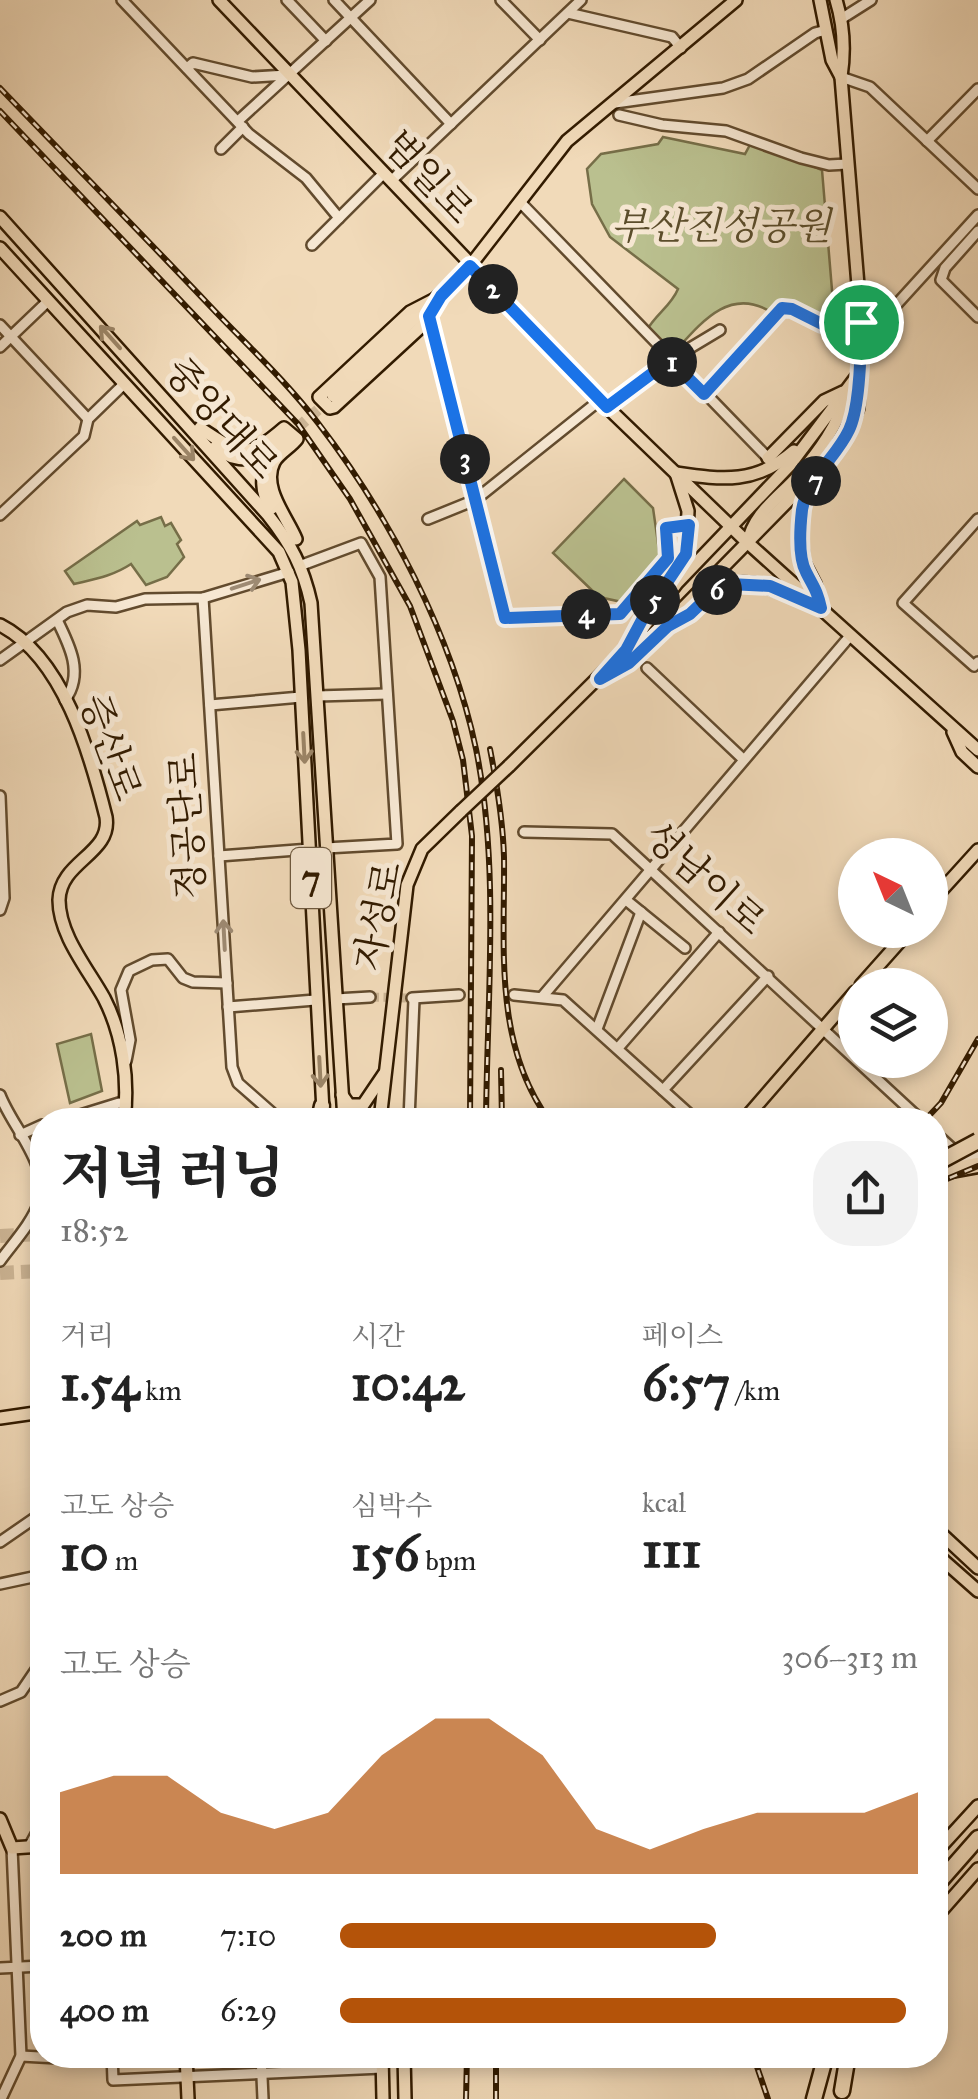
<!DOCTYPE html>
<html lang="ko">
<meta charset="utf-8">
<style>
:root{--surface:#fff;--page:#f2f2f2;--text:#222;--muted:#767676;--accent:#b45309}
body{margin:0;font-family:"IM FELL Great Primer","Noto Serif KR",serif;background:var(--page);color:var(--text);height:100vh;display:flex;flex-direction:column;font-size:38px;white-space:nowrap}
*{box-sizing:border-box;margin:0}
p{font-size:32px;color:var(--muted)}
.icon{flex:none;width:55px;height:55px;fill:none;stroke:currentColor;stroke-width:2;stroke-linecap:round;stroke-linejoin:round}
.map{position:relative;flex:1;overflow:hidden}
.side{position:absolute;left:30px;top:1108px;width:918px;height:960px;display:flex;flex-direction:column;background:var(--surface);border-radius:40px;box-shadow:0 5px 15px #0003}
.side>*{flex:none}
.needle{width:65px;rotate:317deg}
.tools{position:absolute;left:838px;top:838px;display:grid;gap:20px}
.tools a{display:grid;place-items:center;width:110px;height:110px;border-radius:50%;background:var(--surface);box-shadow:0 5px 15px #0003;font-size:50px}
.pin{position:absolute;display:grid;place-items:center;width:85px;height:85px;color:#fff;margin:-42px;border:5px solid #fff;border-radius:50%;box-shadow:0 2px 10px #0007}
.km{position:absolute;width:50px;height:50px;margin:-25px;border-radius:50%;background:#222;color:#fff;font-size:28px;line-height:50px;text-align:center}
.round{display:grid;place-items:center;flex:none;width:105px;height:105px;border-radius:40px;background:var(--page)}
.overview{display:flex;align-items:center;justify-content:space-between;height:170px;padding:0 30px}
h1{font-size:55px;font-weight:800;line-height:75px}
.figures{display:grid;grid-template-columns:repeat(3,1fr);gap:15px;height:170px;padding:10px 30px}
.figures div{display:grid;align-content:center}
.figures b{font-size:50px;font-weight:800}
.figures small{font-size:28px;font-weight:400}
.figures p{font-size:28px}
.chart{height:280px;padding:20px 30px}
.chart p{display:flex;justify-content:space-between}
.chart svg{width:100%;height:180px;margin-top:10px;fill:var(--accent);opacity:.7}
ul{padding:0 30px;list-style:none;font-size:32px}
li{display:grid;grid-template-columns:160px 120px 1fr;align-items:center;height:75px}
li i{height:25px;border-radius:12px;background:var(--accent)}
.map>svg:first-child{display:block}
</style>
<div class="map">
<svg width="978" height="2099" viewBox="0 0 978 2099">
<rect width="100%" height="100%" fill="#f1dab9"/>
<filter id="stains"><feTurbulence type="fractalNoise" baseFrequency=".002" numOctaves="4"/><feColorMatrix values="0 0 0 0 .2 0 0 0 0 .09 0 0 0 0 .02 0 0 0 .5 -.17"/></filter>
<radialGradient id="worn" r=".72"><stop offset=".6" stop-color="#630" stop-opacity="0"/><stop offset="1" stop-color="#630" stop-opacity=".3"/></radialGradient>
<!-- green -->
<g fill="#bac08f" stroke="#766e48" stroke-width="2.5">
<path d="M663 137 745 154 752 141 822 170 834 314 821 319 781 302 771 312C732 288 705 318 679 347L663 348 647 330C656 314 671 306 678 289L610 237 592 204 587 169 601 154 658 144Z"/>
<path d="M624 479 653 508 660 557 622 602 599 597 553 553Z"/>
<path d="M161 517 165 526 171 523 181 540 177 544 184 557 167 577 146 585 131 564C113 576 95 579 74 584L65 571 137 521 140 525Z"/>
<path d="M91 1034 102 1091 70 1103 57 1044Z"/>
</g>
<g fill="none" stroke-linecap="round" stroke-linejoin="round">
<!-- minor-tunnel -->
<path stroke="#cbb494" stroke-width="9" stroke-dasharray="9 4.5" stroke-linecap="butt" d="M370 997 409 998"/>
<!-- major-tunnel -->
<path stroke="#cbb494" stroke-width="11" stroke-dasharray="11 5.5" stroke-linecap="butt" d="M285 439 330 399"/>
<!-- highway-tunnel -->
<g stroke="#cbb494" stroke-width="14" stroke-dasharray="14 7" stroke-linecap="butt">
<path d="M0 1236 42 1234"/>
<path d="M0 1273 42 1271"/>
</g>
<!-- minor casing -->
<g stroke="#624b2e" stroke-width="14">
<g id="minor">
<path d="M122 0 249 134 306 178 339 218"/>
<path d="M287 0 326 41"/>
<path d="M334 0 451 124"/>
<path d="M501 0 540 40"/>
<path d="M568 13 672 37 681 48"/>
<path d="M841 19 871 0"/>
<path d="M187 68 193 63 252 77 287 75"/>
<path d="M841 77 870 87 978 189"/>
<path d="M615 103 723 88 748 79 815 33 826 30"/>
<path d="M619 115 662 125 726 131 801 158 829 165 847 164"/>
<path d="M238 121 370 0"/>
<path d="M927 141 978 89"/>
<path d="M221 149 243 127"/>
<path d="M391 181 581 0"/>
<path d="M521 203 768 458"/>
<path d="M978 231 945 268 941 280 978 317"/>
<path d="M312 245 384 173"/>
<path d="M429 316 505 618 620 613 668 558 666 528 689 525"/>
<path d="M0 325 88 419"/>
<path d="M0 347 47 302"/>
<path d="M704 394 782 308 792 309 812 321 832 326 886 316 978 215"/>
<path d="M607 407 670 360 720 330"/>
<path d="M0 515 84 436 88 419 124 384"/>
<path d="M428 519 475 500 600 400"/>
<path d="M978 519 903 603 974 666 978 662"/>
<path d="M302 565 361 543 380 577 397 844 326 848"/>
<path d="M203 598 232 1067 238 1083 280 1120"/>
<path d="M57 620C70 646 84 674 65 700"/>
<path d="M0 660 67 612 87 605 116 607 145 599 203 598 289 572"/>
<path d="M647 668 743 759"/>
<path d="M317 696 387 694"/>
<path d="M210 705 301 697"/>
<path d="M0 796 4 898 0 910"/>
<path d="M524 832 612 834 921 1120"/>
<path d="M219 856 310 849"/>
<path d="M626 900 685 948"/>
<path d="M514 995 563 1000 696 1120"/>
<path d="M542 997 850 636"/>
<path d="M412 998 459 995"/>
<path d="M336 999 370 997"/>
<path d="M228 1007 315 1000"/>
<path d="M597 1029 641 912"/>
<path d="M618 1048 719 932"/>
<path d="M126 1061 130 1040 121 990 129 971 152 960 168 959 183 978 193 982 227 983"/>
<path d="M663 1090 768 976"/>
<path d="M0 1095C12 1127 51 1166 39 1202 32 1223 13 1243 0 1261"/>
<path d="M64 1120 119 1103 126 1105"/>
<path d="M409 1120 414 999"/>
<path d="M935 1133 956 1152"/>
<path d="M20 1135 42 1125"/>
<path d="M952 1165 978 1155"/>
<path d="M36 1413 42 1440"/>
<path d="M0 1542 42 1513"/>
<path d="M0 1584 42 1575"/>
<path d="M0 1701 21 1692 42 1661"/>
<path d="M29 1847 42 1823"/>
<path d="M0 1968 42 1966"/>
<path d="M112 2055 113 2080 382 2068"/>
<path d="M261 2055 263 2099"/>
<path d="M21 2056 58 2058 69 2055"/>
<path d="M1 2099 21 2056 12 1848"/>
</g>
</g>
<!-- major casing -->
<g stroke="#321b00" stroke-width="16">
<g id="major">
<path d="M219 0 607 407 748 543 978 750"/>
<path d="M820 0 832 60 841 77"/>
<path d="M0 217 268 515C291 544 303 567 311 603L344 1120"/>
<path d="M0 248 279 552 292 582 299 650 323 1111"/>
<path d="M441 296 423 325 334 407 330 408 319 397 410 312Z"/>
<path d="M333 396 470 266 567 141 736 0"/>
<path d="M200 428C240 454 246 461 284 428L297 439C291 447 279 453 274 462 261 487 287 517 296 539"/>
<path d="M216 446C229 462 248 460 267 456"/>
<path d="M267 456C262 475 259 493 272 508"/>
<path d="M267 456 285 439"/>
<path d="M768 458 824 401 843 392"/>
<path d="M676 473C724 480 756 484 794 451"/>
<path d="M814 484 802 507 801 536 803 561 815 584 821 608"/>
<path d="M748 543C753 513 780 497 799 475 819 451 838 426 846 395"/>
<path d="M651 606 686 554 688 511 676 473"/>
<path d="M677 621C692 613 701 600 714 591 747 570 782 594 812 605"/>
<path d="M0 625C63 657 90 753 106 817 112 854 60 861 59 900 59 935 88 969 104 998 123 1035 129 1080 124 1120"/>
<path d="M600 679 629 663 833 455 849 432 858 408 861 322 841 77C845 51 844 26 836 0"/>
<path d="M953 732 962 752 978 767"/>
<path d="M509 766 626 650 677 583 790 465 857 376"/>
<path d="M930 903 978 850"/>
<path d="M861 985 910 930"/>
<path d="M342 1095 349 1105H363L384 1074"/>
<path d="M371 1120V1119"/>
<path d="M380 1120 407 885 422 849 461 811"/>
<path d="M744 1120 855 992"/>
<path d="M0 1418 42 1412"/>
<path d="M935 1528 978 1568"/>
<path d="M935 1553 978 1591"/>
<path d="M0 1819 12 1848 42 1846"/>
<path d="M935 1853 978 1806"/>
<path d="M935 1918 978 1869"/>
<path d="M186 2055 188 2099"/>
<path d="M382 2055 383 2099"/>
<path d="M404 2055 405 2099"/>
</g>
</g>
<!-- highway casing -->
<g stroke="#321b00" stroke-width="19">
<g id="highway">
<path d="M319 1120 322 1106"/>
<path d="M935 1173 978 1165"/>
<path d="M935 1887 978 1838"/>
<path d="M842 2091 848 2055"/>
<path d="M814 2099 826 2055"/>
</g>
</g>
<!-- minor -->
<use href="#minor" stroke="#f6e7d2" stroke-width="9"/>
<!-- major -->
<use href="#major" stroke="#f1dab9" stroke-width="11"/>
<!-- highway -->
<use href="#highway" stroke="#f1dab9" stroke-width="14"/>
<!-- rail casing -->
<g stroke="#321b00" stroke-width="6">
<g id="rail">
<path d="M0 88C70 161 141 233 210 306 247 345 286 381 318 423 389 515 452 635 476 749 500 868 487 999 486 1120"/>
<path d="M0 111 298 424 350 499 410 606 453 721 463 760 472 836 470 1120"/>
<path d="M490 749C497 785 503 821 504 857 505 946 493 1043 549 1120"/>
<path d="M501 1070 502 1120"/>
<path d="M925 1120 941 1103 978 1039"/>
<path d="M935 1184 978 1166"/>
<path d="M753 2055 768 2099"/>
<path d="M466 2099 467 2055"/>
<path d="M496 2099V2055"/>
</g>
</g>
<!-- rail -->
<use href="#rail" stroke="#f6e7d2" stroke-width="2.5" stroke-dasharray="8" stroke-linecap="butt"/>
<!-- major-bridge casing -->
<g stroke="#321b00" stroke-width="16" stroke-linecap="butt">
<path id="major-bridge" d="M461 811 509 766"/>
</g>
<!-- highway-bridge casing -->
<g stroke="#321b00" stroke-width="19" stroke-linecap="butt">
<path id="highway-bridge" d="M935 1164 978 1141"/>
</g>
<!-- major-bridge -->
<use href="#major-bridge" stroke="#f1dab9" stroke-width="11"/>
<!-- highway-bridge -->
<use href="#highway-bridge" stroke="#f1dab9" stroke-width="14"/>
</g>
<!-- one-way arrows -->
<defs><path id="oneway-shaft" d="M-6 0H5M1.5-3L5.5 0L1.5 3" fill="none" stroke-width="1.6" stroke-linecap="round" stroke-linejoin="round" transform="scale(2.5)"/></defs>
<g stroke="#9b8466">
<use href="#oneway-shaft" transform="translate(110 337) rotate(-132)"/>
<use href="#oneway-shaft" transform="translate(184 449) rotate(48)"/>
<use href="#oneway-shaft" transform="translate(304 748) rotate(87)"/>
<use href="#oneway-shaft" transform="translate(320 1072) rotate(87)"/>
</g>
<g stroke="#9e8b74">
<use href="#oneway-shaft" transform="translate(246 584) rotate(-18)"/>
<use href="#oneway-shaft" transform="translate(224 935) rotate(-93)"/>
</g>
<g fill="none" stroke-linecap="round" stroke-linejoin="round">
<!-- route casing -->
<g stroke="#fff" stroke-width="20">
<path id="route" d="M470 266 607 407 670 360 704 394 782 308 792 309 822 324 861 322C861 350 860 407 849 430 836 458 807 478 802 510 800 528 798 557 806 572 814 588 817 590 821 608L770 586 729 584 714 591 690 614 668 626 629 663 600 679 626 650 642 620 686 554 689 525 666 528 668 558 620 614 505 618 429 316 441 296Z"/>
</g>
<!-- route -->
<use href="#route" stroke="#1a73e8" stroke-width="12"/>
</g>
<g text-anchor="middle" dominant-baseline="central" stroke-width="10" stroke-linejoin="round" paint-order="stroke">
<!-- shield labels -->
<rect fill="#f6e7d2" stroke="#6d583f" stroke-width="2.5" x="291" y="848" width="40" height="60" rx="8"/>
<g font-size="35" font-weight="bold" fill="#321b00">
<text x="311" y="878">7</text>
</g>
<!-- street labels -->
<g font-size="38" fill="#321b00" stroke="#f6e7d2">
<text transform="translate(429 177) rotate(47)">범일로</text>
<text transform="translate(222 418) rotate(48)">중앙대로</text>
<text transform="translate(111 747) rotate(70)">증산로</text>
<text transform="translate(187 826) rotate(-93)">정공단로</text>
<text transform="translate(705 878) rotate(42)">성남이로</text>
<text transform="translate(378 916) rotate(-79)">자성로</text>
</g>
<!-- park labels -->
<g font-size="38" font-style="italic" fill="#5b4d2b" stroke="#f6e7d2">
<text x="721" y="226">부산진성공원</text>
</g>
</g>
<rect width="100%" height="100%" filter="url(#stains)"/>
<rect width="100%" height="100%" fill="url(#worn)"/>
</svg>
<div class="tools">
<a><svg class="needle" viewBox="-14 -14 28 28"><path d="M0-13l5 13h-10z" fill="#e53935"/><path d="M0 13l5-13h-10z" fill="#767676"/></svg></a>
<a><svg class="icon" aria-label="layers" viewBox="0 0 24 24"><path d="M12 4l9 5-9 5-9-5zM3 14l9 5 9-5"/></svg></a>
</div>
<div class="pin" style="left:861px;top:322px;background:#1e9e55"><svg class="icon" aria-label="arrive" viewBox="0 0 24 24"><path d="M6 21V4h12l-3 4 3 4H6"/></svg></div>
<b class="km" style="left:672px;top:362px">1</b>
<b class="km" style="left:493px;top:289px">2</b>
<b class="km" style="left:465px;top:459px">3</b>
<b class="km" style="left:586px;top:614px">4</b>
<b class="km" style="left:655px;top:600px">5</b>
<b class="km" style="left:717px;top:590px">6</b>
<b class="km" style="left:816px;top:481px">7</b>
<section class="side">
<div class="overview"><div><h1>저녁 러닝</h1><p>18:52</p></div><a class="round"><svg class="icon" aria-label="share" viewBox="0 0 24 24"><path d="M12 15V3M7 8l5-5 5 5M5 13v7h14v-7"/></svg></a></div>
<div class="figures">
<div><p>거리</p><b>1.54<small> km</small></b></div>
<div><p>시간</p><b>10:42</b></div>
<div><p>페이스</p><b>6:57<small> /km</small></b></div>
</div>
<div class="figures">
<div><p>고도 상승</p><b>10<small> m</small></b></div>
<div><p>심박수</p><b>156<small> bpm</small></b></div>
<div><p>kcal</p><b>111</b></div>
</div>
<div class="chart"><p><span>고도 상승</span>306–313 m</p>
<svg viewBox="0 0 160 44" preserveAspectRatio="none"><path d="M0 44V24L10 20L20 20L30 29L40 33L50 29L60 15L70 6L80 6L90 15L100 33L110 38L120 33L130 29L140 29L150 29L160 24V44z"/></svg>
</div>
<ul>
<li><b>200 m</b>7:10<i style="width:65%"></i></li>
<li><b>400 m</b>6:29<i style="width:98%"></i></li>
</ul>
</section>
</div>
